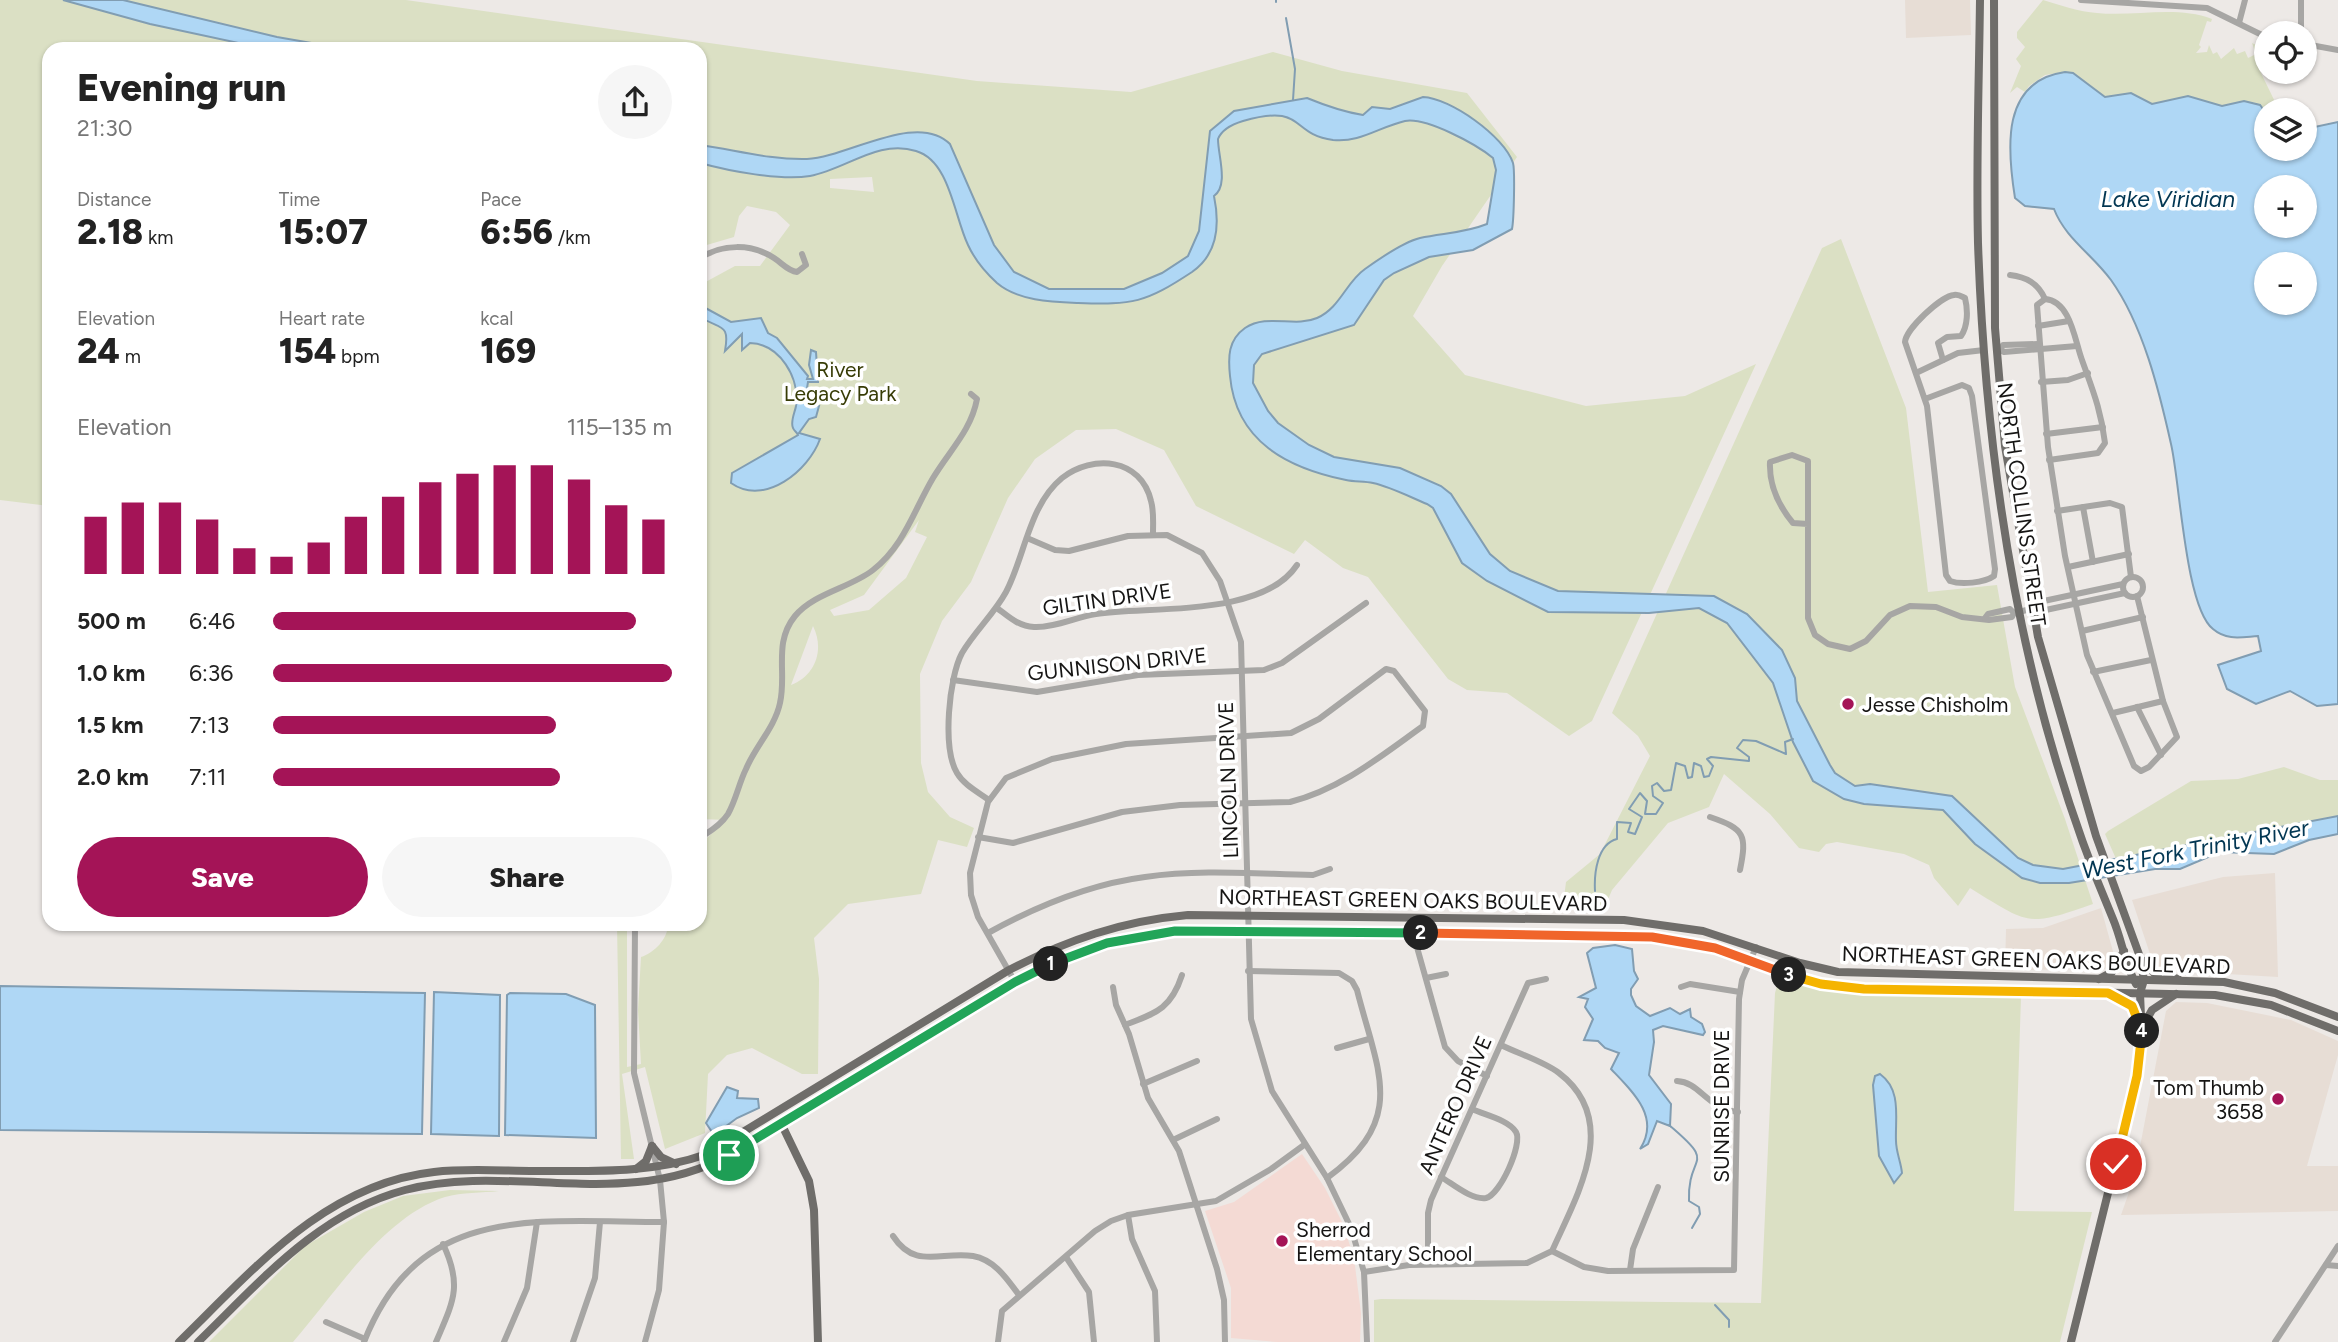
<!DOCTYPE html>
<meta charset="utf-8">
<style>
:root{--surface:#fff;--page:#f6f6f6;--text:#222;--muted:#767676;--accent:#a41457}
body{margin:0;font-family:Figtree,sans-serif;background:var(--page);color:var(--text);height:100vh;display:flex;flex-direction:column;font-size:26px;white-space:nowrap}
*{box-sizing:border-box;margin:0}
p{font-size:23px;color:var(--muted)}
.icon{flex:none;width:38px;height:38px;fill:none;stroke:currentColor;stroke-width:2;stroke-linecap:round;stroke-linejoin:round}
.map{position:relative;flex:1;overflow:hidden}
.details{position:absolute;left:42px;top:42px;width:665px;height:889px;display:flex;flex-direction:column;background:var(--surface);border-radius:21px;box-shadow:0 2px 5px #0004}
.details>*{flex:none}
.tools{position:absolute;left:2254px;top:21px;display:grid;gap:14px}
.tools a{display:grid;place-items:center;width:63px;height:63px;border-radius:50%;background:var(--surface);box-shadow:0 2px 5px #0004;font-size:35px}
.pin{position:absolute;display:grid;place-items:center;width:60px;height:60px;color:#fff;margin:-30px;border:4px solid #fff;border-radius:50%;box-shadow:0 2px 7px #0007}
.km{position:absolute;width:35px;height:35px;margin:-18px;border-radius:50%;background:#222;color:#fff;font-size:19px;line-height:35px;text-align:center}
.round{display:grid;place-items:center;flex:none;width:74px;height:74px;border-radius:37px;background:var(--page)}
.head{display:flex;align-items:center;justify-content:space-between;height:119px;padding:0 35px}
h1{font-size:38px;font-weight:800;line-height:52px}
.figures{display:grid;grid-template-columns:repeat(3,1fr);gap:10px;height:119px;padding:7px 35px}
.figures div{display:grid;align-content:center}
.figures b{font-size:35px;font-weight:800}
.figures small{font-size:19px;font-weight:400}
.figures p{font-size:19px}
.chart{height:196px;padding:14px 35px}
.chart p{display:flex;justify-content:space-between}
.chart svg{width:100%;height:126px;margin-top:7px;stroke:var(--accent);stroke-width:6}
.cta{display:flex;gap:14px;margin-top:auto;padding:14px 35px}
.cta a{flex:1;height:80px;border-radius:42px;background:var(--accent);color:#fff;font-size:28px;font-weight:800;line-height:80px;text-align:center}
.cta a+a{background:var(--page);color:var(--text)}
ul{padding:0 35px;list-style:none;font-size:23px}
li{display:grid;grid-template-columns:112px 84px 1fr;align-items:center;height:52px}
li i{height:18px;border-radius:9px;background:var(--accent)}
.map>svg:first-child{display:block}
</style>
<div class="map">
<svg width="2338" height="1342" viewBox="0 0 2338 1342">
<rect width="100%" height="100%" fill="#ede9e6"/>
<!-- built -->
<g fill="#e7ddd5">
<path d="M1905 0H1970L1971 35 1906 38Z"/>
<path d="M2275 873 2278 977 2159 970 2154 966 2132 900 2223 877Z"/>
<path d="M2101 908 2114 955 2111 964 2105 969 2005 970 2006 929 2043 928Z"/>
<path d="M2176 1002 2207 1003 2291 1020 2338 1041V1055L2307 1166H2338V1211L2121 1215 2134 1178 2166 1011Z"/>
</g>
<!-- education -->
<path fill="#f4dad4" d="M1302 1154 1325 1188 1343 1224 1354 1258 1361 1313 1360 1342H1277L1231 1338V1288L1205 1211 1234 1202Z"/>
<!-- green -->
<g fill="#dbe0c4" fill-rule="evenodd">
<path d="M0 0H406L977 81 1131 92 1273 52 1342 71 1467 93 1517 157 1442 266 1413 316 1465 375 1586 406 1685 396 1756 364 1592 721 1569 736 1507 693 1467 690 1448 679 1368 577 1343 568 1305 540 1294 554 1196 506 1164 450 1116 429 1076 430 1035 459 1008 498 971 582 942 621 920 674 921 763 928 792 950 817 974 828 967 847 938 840 921 894 848 904 814 938 819 979 818 1074H802L752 1048 727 1055 708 1074 705 1133 665 1149 645 1067 622 1074 634 1159H621L617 924H627V1067L641 1064 638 1010 641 957C654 953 668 939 668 924H700V844L727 820 700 819V285L735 266H760L790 225 776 212 747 206 739 216 734 237 700 247V49H49V506L0 500ZM872 177 874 192 830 188V179ZM919 520 915 532 927 537 906 578 869 610 834 616 830 610 864 595ZM813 626C825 650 815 676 791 685Z"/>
<path d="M2043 0C2060 5 2079 12 2097 13 2134 17 2176 5 2212 19L2211 22 2207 21 2199 45 2201 47 2196 53 2207 52 2209 45 2213 54 2217 52 2221 59 2234 48 2237 54 2245 51 2248 58 2256 54 2252 43 2266 50V63L2260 71 2279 110H2266V113L2256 103 2244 101 2222 106 2188 96 2152 104 2125 96 2105 97 2073 74 2065 72 2045 75 2029 86 2025 92 2017 87 2010 93 2021 66 2016 59 2025 47 2017 38V32Z"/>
<path d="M1841 239 1906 408 1928 592 1997 585 2015 687 2065 819 2093 904C2027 927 2030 925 1970 888L1958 906 1934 878 1929 865 1904 854 1837 842 1826 844 1819 852 1799 848 1770 814 1724 774 1709 807 1668 823 1612 890 1604 909 1563 906 1566 882 1600 854 1650 756 1638 736 1612 713 1822 248Z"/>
<path d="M2284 767 2320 780H2338V816L2199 842 2117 861 2105 834 2108 831 2191 781 2238 779Z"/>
<path d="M1779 979C1858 1001 1939 996 2021 997L2014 1211 2092 1212 2060 1342H1374V1300L1381 1299 1761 1303 1775 993Z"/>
<path d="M450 1190 499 1191C482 1193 462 1192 445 1197 383 1217 334 1295 293 1342H209L305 1246 364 1212 403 1196Z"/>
</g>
<!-- water -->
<g fill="#afd7f5" stroke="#819db2" stroke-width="2" fill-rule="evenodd">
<path d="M63 0H123L277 37 346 49H267L150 24Z"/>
<path d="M2065 72 2073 73 2105 97 2131 93 2152 104 2188 96 2222 106 2244 101 2260 105 2266 113V149H2305V129L2338 122V704L2317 706 2290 691 2256 704 2227 689 2218 665 2261 651 2258 636C2242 637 2227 641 2213 629 2185 607 2180 481 2171 444 2159 390 2143 325 2111 280 2093 255 2065 238 2054 209L2025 206 2015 198C2007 148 2001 81 2065 72ZM2266 187H2305V226H2266ZM2266 264H2305V303H2266Z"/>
<path d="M1423 97C1450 98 1504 136 1513 163 1515 170 1514 219 1512 229L1473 250 1429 257 1394 273 1384 280 1354 325 1262 354 1254 365 1253 383 1268 411 1278 423 1309 445 1334 457 1400 468 1441 486 1451 494 1490 554 1510 571 1558 591 1714 596 1747 614 1782 650 1795 678 1797 701 1830 765 1835 773 1855 786 1870 784 1952 796 2018 858 2033 865 2063 869 2338 816V834L2309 840 2274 854 2220 852 2180 869H2155L2069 883H2040L2022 878 1975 844 1943 810 1864 804 1844 799 1813 781 1793 742 1773 683 1727 623 1699 608 1649 613 1548 612 1487 581 1462 563 1433 508 1427 504C1410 497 1391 487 1373 483 1364 481 1355 482 1346 480 1288 468 1236 442 1230 376 1228 357 1228 340 1245 328 1268 313 1294 328 1317 318 1340 308 1346 282 1365 269 1379 259 1403 242 1420 238 1443 233 1465 233 1487 224L1496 170 1493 158C1476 144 1426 117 1405 121 1379 127 1360 143 1333 140 1289 134 1306 103 1243 121 1233 124 1222 129 1218 139 1218 156 1229 185 1214 196 1220 225 1218 254 1192 272 1145 303 1133 305 1078 303 1052 302 1018 301 997 283 986 273 974 258 968 245 954 216 950 161 916 151 878 139 847 169 810 176 781 181 729 171 700 163V145C736 150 770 160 807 159 848 157 917 111 950 144L994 245 1014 272 1049 289H1124L1162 273 1188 256 1199 231 1210 131 1234 111 1307 98C1324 105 1344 112 1363 115L1372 107 1390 109Z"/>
<path d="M700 305 731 322 761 318 768 333 777 338 808 376 807 379H813L809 365 811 350 816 352 818 382H808L807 388 816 389 818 393H809L807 406H819L816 417 809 419 799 433 820 439C809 470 765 507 731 483L732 473 798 435C797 432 794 431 793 428 790 422 795 412 796 406 800 378 780 344 750 343L742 350V334L725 351C730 323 721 330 700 317Z"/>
<path d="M1615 945 1632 949 1634 971 1638 979 1631 989V995L1636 1006 1650 1016 1670 1008 1680 1014 1690 1009 1691 1017 1702 1024 1705 1032 1703 1035 1663 1026 1653 1030 1654 1042 1649 1075 1671 1104 1670 1126 1657 1121 1648 1144 1640 1149C1661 1117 1632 1091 1611 1069L1619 1053 1605 1048 1598 1041 1584 1040 1593 1019 1585 1007 1588 999 1579 997 1596 988 1587 953 1593 948Z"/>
<path d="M0 986 425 993 422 1134 0 1130Z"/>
<path d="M434 992 500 995 499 1136 431 1134Z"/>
<path d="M510 993 566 994 595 1005 596 1138 505 1135 507 995Z"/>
<path d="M1880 1074C1902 1090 1895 1118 1896 1141 1896 1152 1901 1162 1902 1173L1894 1183 1879 1156 1873 1085 1875 1076Z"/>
<path d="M727 1087 738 1091 737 1098 758 1099 759 1108 737 1118 714 1135 706 1123Z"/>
</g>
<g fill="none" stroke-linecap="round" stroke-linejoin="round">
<!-- stream -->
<g stroke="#819db2" stroke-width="2">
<path d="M1276 0V2"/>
<path d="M1286 18 1295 69 1293 100"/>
<path d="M1595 891C1594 874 1597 844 1617 839V822L1631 823 1628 832 1635 834 1642 817 1629 809 1640 793 1647 801 1645 814H1656L1663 803 1653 796 1652 786 1657 783 1664 791 1671 790 1676 763 1685 766 1688 778 1692 777 1694 763 1701 766 1704 777 1709 776 1713 766 1707 759 1711 757 1749 761V757L1737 748 1743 740 1756 741 1786 754 1785 742 1793 739"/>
<path d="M1669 1125C1719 1167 1687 1152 1689 1201L1699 1207 1700 1214 1692 1228"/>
<path d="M1715 1305 1729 1320V1327"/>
</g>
<!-- minor -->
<g stroke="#a7a6a4" stroke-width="6">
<path d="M2081 0 2207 8 2266 37"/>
<path d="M2239 23 2245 0"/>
<path d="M2301 33V0"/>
<path d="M2305 44 2338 50"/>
<path d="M700 258C722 244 751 243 774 258 782 263 788 271 797 272L806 265 802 254"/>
<path d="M2010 275C2026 277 2038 283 2045 299"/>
<path d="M2045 299 2037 305 2048 447 2065 556 2087 655 2134 766 2141 771 2149 767 2177 737 2163 701 2137 596"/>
<path d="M2045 299C2071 301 2075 342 2082 360 2093 391 2101 410 2105 443L2098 453 2049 460"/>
<path d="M2038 326 2069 321"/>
<path d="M1997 349 2004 352 2077 346"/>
<path d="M2001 349 2003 345 2038 344"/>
<path d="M1916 373 1958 353 1984 350"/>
<path d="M2041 382 2068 380 2088 373"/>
<path d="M1925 399 1962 385 1969 388 1972 396 1995 569 1994 576C1984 583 1961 585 1950 581L1946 575 1927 406 1905 342C1906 329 1941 296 1954 295 1958 294 1961 296 1965 298 1968 310 1968 326 1961 336L1947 337 1938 343 1943 360"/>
<path d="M2046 434 2103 427"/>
<path d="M2083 507 2093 562"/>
<path d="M2057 511 2110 503 2122 507 2131 577"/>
<path d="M1808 524 1793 523C1778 505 1769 484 1770 462L1792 455 1808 461V618L1815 635 1828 644 1850 649 1866 641 1890 615 1910 606 1936 607 1962 617 1989 620 2012 617 2014 613 2031 609 2041 611 2125 593"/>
<path d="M1027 538 1055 550 1069 551 1128 536 1167 535 1202 553 1220 581 1241 642 1251 1019 1272 1091 1327 1178 1351 1228 1364 1272 1367 1342"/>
<path d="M2068 567 2129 554"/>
<circle cx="2133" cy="587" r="10"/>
<path d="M997 608C1009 617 1018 626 1034 627 1054 628 1076 617 1096 614 1152 606 1263 617 1297 565"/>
<path d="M2032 608 2039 602 2123 584"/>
<path d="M1985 618 1988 614 2010 609 2014 613"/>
<path d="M2082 631 2143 617"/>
<path d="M2093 672 2151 660"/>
<path d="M953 680 1037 692 1138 675 1264 670 1282 663 1366 603"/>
<path d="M2137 707 2161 755"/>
<path d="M2113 713 2163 701"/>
<path d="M989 800C978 792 964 785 957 773 942 748 949 677 962 653 975 631 994 614 1006 592 1025 556 1029 505 1062 478 1093 454 1141 458 1151 501 1154 511 1153 523 1153 533"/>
<path d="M1710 817C1745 829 1747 835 1740 870"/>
<path d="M978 837 1013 843 1122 812 1180 805 1290 802C1341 789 1381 756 1423 726L1425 711 1394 671 1386 669 1319 719 1291 733 1126 744 1052 759 1006 778 988 802 970 873 971 895 978 917 1015 982"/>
<path d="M700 838C710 831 721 825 728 814 736 800 739 783 746 769 755 747 775 727 780 703 787 673 773 643 795 616 814 593 850 588 873 570 904 546 914 510 933 478 949 451 971 431 977 399L971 394"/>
<path d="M1412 918 1413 933 1445 1047 1458 1061 1487 1076"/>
<path d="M635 924 634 1073 660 1180 664 1222 659 1290 645 1342"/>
<path d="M988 933C1035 907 1091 884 1145 877 1200 869 1257 874 1313 875L1330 869"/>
<path d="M1248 971 1339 973 1352 981 1357 990C1378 1073 1408 1119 1327 1178"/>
<path d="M1426 978 1446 974"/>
<path d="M1113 987 1116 1005 1129 1034 1148 1098 1179 1151 1217 1269 1224 1300 1225 1342"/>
<path d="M1681 987 1690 984 1740 992"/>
<path d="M1125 1025C1156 1013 1171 1009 1182 975"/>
<path d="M1337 1048 1369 1039"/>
<path d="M1677 1081C1700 1082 1707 1109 1738 1112"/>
<path d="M1143 1084 1197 1061"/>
<path d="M1173 1140 1217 1119"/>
<path d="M1441 1177C1453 1184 1471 1200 1486 1198 1500 1195 1523 1144 1516 1132 1509 1120 1485 1115 1472 1109"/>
<path d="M1128 1215 1132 1239 1155 1291 1157 1342"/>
<path d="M893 1236C915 1270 941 1251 973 1256 995 1260 1007 1279 1019 1295"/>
<path d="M1552 1251 1584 1267 1608 1271 1734 1270 1739 999 1742 980 1756 947"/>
<path d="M1066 1257 1089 1292 1094 1342"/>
<path d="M1428 1264V1213L1431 1200 1528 983 1546 979"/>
<path d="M2326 1265 2338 1266"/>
<path d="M1630 1270 1633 1249 1658 1187"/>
<path d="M1364 1272 1409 1265 1527 1263 1552 1251C1576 1197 1622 1121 1559 1073 1543 1061 1519 1054 1501 1045"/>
<path d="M326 1322 365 1339"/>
<path d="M364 1342C419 1201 539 1222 664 1222"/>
<path d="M436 1342C453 1302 463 1286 443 1244"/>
<path d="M504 1342 527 1288 537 1222"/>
<path d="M573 1342 595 1278 600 1222"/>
<path d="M998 1342 1002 1311 1095 1231 1111 1221 1128 1215 1216 1201 1271 1169 1304 1145"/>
<path d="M2275 1342 2338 1246"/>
</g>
<!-- major -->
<g stroke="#6f6d6a" stroke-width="8">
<path d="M1980 0C1979 81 1976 163 1978 243 1986 474 2022 706 2113 919 2122 940 2125 965 2136 984"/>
<path d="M1994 0 1995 328 2005 446 2038 637 2096 836 2140 957 2144 980 2140 993 2142 1041 2137 1076 2071 1342"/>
<path d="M2142 960 2154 973 2178 979"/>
<path d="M2099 979 2112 972 2124 951"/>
<path d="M2110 994 2131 1006 2140 1022"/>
<path d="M2143 1026 2152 1010 2176 994"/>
<path d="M780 1121 809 1181 814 1210 818 1342"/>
<path d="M652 1146 661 1157 676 1164"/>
<path d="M636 1169 646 1161 652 1146"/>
<path d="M179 1342C253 1270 325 1184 434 1172 467 1168 502 1171 535 1171 594 1171 651 1174 707 1154L1009 970C1067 940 1122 921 1188 915L1624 920 1703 931 1800 963 1838 972 2224 982 2275 993 2338 1017"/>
<path d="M198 1342C260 1282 318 1213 405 1190 510 1162 627 1212 729 1155 785 1120 843 1088 899 1054 998 993 1080 934 1200 930L1621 935 1715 948 1799 978 1842 987 2215 995 2271 1005 2338 1031"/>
</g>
</g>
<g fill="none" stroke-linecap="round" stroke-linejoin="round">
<!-- split-1 casing -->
<g stroke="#fff" stroke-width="14">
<path id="split-1" d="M729 1155 1015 982 1051 964"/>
</g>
<!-- split-2 casing -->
<g stroke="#fff" stroke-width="14">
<path id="split-2" d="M1051 964 1107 943 1175 931 1421 933"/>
</g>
<!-- split-3 casing -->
<g stroke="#fff" stroke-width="14">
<path id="split-3" d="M1421 933 1652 937 1715 948 1789 975"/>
</g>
<!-- split-4 casing -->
<g stroke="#fff" stroke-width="14">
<path id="split-4" d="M1789 975 1821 984 1864 989 2108 993 2132 1006 2142 1031"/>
</g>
<!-- split-5 casing -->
<g stroke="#fff" stroke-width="14">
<path id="split-5" d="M2116 1164 2137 1076 2142 1031"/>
</g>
<!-- split-1 -->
<use href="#split-1" stroke="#22a559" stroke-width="9"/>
<!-- split-2 -->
<use href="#split-2" stroke="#22a559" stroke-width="9"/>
<!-- split-3 -->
<use href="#split-3" stroke="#f0652b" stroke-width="9"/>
<!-- split-4 -->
<use href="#split-4" stroke="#f5b400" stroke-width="9"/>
<!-- split-5 -->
<use href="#split-5" stroke="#f5b400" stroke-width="9"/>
</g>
<!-- markers -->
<g fill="#a41457" stroke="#fff" stroke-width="2.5">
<circle cx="1848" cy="704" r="7"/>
<circle cx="2278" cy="1099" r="7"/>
<circle cx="1282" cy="1241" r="7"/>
</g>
<g text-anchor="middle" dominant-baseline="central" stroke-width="7" stroke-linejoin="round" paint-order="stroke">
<!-- park labels -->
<g font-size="21" fill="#373c06" stroke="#fff">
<text x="840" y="369">River<tspan x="840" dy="24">Legacy Park</tspan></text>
</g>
<!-- street labels -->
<g font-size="21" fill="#161514" stroke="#fff">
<text transform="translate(2022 504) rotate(82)">NORTH COLLINS STREET</text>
<text transform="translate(1107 599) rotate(-8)">GILTIN DRIVE</text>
<text transform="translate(1117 664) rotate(-6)">GUNNISON DRIVE</text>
<text transform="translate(1228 780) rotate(-92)">LINCOLN DRIVE</text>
<text transform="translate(1413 900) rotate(1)">NORTHEAST GREEN OAKS BOULEVARD</text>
<text transform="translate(2036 960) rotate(2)">NORTHEAST GREEN OAKS BOULEVARD</text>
<text transform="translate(1455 1105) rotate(-66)">ANTERO DRIVE</text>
<text transform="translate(1721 1106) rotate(-90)">SUNRISE DRIVE</text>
</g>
<!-- poi labels -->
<g font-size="21" fill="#161514" stroke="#fff" text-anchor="start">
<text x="1862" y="704">Jesse Chisholm</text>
<text x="2264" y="1087" text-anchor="end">Tom Thumb<tspan x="2264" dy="24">3658</tspan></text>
<text x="1296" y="1229">Sherrod<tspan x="1296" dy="24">Elementary School</tspan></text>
</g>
<!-- water labels -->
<g font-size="23" font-style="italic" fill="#033753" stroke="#fff">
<text x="2168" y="199">Lake Viridian</text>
<text transform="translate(2195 849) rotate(-11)">West Fork Trinity River</text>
</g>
</g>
</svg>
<div class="tools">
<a><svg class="icon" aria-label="locate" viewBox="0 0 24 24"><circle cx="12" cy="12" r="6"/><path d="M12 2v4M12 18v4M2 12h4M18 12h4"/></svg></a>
<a><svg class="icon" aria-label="layers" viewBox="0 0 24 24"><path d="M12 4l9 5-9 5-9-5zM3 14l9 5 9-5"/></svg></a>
<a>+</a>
<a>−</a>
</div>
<div class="pin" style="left:729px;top:1155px;background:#1e9e55"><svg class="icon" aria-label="arrive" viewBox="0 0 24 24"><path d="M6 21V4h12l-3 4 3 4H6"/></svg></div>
<div class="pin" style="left:2116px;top:1164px;background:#d93025"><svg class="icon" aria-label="check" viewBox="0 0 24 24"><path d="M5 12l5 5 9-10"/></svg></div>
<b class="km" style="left:1051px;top:964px">1</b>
<b class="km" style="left:1421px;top:933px">2</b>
<b class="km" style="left:1789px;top:975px">3</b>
<b class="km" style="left:2142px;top:1031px">4</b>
<section class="details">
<div class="head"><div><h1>Evening run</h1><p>21:30</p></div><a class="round"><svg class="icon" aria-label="share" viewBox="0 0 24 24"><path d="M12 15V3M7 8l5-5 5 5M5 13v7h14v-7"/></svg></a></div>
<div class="figures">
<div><p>Distance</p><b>2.18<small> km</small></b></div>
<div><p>Time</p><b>15:07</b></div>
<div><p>Pace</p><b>6:56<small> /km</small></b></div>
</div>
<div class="figures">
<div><p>Elevation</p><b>24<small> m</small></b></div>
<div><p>Heart rate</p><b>154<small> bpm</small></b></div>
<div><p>kcal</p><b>169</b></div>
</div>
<div class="chart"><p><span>Elevation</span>115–135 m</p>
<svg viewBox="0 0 160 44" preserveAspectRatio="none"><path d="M5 44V24M15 44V19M25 44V19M35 44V25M45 44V35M55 44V38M65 44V33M75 44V24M85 44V17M95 44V12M105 44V9M115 44V6M125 44V6M135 44V11M145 44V20M155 44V25"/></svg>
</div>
<ul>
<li><b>500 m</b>6:46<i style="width:91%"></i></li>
<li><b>1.0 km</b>6:36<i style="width:100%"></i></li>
<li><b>1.5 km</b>7:13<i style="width:71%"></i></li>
<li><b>2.0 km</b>7:11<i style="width:72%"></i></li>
</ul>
<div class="cta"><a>Save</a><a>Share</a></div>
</section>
</div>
